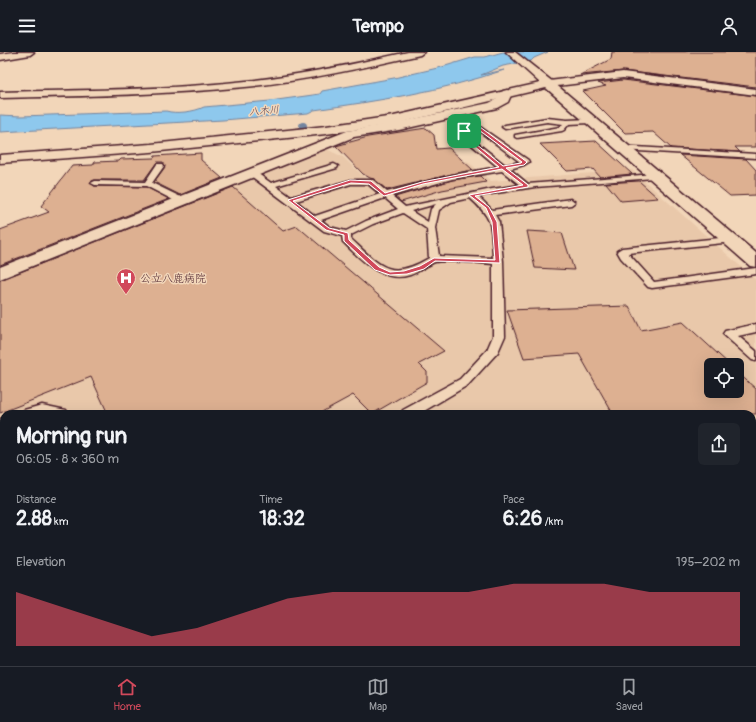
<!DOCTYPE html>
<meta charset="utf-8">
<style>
:root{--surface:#171b24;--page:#20242c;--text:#f1f3f6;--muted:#9ea1a6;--line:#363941;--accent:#d1495b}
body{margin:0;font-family:Pangolin,"Klee One",sans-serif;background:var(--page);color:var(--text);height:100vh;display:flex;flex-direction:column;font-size:15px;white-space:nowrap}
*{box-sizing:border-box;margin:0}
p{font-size:13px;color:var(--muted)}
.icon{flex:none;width:22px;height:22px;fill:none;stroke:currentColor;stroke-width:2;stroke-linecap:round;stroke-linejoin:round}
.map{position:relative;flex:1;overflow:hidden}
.sheet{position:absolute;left:0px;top:358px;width:756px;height:256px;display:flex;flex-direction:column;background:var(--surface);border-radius:12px 12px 0 0;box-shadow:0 4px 16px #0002}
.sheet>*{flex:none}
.buttons{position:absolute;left:704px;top:306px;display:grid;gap:8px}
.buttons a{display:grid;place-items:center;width:40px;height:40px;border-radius:6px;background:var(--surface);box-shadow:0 4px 16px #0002;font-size:20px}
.pin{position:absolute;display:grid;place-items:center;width:34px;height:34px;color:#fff;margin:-17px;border-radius:8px;box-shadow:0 2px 6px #0006}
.round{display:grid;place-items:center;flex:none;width:42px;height:42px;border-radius:6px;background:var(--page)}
.headline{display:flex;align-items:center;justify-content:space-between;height:68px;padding:0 16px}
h1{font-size:22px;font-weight:700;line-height:30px}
.stats{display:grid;grid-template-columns:repeat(3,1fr);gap:6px;height:68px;padding:4px 16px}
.stats div{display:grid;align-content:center}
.stats b{font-size:20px;font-weight:700}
.stats small{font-size:11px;font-weight:400}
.stats p{font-size:11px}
.chart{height:112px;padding:8px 16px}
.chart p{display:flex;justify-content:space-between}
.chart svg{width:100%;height:72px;margin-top:4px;fill:var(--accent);opacity:.7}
header{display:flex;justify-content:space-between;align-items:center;height:52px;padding:0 16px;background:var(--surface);font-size:18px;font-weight:700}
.menu{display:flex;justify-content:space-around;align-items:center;height:56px;border-top:1px solid var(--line);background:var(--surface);font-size:11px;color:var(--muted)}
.menu a{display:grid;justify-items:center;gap:2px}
.menu .current{color:var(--accent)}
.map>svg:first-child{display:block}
</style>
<header><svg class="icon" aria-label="menu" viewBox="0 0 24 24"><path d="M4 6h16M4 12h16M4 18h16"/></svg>Tempo<svg class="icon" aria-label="person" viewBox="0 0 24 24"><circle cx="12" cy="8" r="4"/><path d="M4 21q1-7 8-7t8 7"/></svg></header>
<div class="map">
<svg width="756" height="614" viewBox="0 0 756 614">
<rect width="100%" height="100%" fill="#f2d6b9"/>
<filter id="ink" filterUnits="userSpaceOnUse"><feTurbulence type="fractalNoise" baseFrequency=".025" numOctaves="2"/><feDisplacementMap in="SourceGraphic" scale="8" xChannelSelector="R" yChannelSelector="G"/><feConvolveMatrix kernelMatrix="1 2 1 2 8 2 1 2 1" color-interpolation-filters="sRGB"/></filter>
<g filter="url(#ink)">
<!-- built -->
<path fill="#e9c8aa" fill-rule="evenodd" d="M326 97 343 105 367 128 467 109 491 129 632 118 756 228V592L752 598V362H4V610H743L740 614H0V230ZM711 313H737V339H711Z"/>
<!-- water -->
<path fill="#8ec8ed" stroke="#73849f" d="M503 0H548L534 6 531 9 503 14 481 23 504 18C443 39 377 49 314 58L308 61 223 68 0 80V63L21 64 166 59C176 62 194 60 204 55L270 49 320 42 322 39 394 26 442 15 475 5H485Z"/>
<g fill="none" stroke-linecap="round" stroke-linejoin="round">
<!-- stream -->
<path stroke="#73849f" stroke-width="8" d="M303 74V76"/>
</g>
<!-- building -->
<g fill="#ddb091" stroke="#4a1f2b">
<path d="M612 0H756V35L623 19 580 23 611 7Z"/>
<path d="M623 28 756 44V95H735L740 100 671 96 653 80 625 81 583 39 606 34 598 31Z"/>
<path d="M426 76 434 83 436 97 449 96 473 118 452 122 387 138 374 127 370 126 363 122 336 94 368 85Z"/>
<path d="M596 89 632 122 600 125 593 117 567 119 540 92Z"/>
<path d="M201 101V108L222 126 180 143 154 130 165 115 163 110H157L144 128H94L90 130 94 134 146 135 169 147 0 213V178L49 160 41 154 72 114 93 113 95 110 119 109 121 107 154 106 155 104Z"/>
<path d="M680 103 746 107 756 118V143L730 144Z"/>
<path d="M480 124 486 130 442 138 401 150 395 145 452 128Z"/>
<path d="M639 129 658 146 621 149 606 131Z"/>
<path d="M233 135 283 179 297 174 444 299 419 312 427 320V330L372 362 353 343 318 362H108L91 325 0 361V228Z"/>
<path d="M527 179 562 181 574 218 535 216Z"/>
<path d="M629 254 641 278 683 270 730 313H711V339H737V320L756 337V362H613L579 302 524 306 507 258Z"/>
</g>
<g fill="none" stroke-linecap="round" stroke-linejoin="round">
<!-- service casing -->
<g stroke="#4a1f2b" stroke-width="3">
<g id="service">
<path d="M547 66 567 68 590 67 593 69 590 71 569 72 564 78 562 79 517 86 515 85V83L560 75 563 72 547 70 505 77 502 75 505 73Z"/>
<path d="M480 75 528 108 529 110 524 113 510 117 528 132 654 122 658 124 654 126 535 135 478 144 492 158 571 147 575 150 571 153 495 163 499 170 503 209 505 284 498 300 468 333 419 362H401L403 358 460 327 487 298 493 284V212C482 211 443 208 435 210 427 213 419 220 410 223 382 232 361 207 343 190L342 184 324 179 247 121 248 119H254L271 131 334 112 338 114 337 116 276 134 291 145 351 128H373L387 140 452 123 498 115 460 83 463 78ZM479 79 520 110 505 113 467 83 468 81ZM502 119 520 133 492 137 405 155 392 144 452 127ZM351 132H368L380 142 315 164 296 149ZM385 146 398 157 366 169 346 179 330 175 321 168ZM470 146C495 168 491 175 493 206L439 204 435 176 439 158 451 150ZM436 152 431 157 428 170 411 159ZM403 161 427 177 429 206C390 229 381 215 351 187V183L373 172Z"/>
<path d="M618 94 756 102V106L621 98 617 96Z"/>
<path d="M157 112H163L164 114 152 131 185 147 186 149 185 151H179L146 134 95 133 91 131 95 129 145 130Z"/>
<path d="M730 185 735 188 733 190 628 201 654 230 756 216V222L652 236 648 235 621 206 617 199 622 196Z"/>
<path d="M756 272V280L738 284 756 299V309L752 308 723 282 725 279Z"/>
<path d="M42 353 66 358 68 362H22L24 358Z"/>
<path d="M4 366V377L0 378V367Z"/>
<path d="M0 442 4 444V459L0 457Z"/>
</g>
</g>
<!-- minor casing -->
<g stroke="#4a1f2b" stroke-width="3">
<g id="minor">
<path d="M14 0H34L30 3 0 8V2Z"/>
<path d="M408 0H424L420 3C362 16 304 29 245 35 163 43 82 44 0 46V40C82 38 165 38 246 29 301 23 355 12 408 0Z"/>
<path d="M623 20 756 37V43L623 26 549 35 544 32 549 29Z"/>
<path d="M507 38 512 41 508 50 497 56 399 78 354 85 0 227V215L347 79 399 70 489 51 499 46 503 39Z"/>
</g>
</g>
<!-- tertiary casing -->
<g stroke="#4a1f2b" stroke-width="3">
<path id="tertiary" d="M506 0H515L553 30 756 201V215L750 214 546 36 394 72 326 82 151 100 0 111V103L151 92 326 74 394 64 540 31Z"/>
</g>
<!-- service -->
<use href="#service" fill="#f2d6b9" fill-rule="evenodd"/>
<!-- minor -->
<use href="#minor" fill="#f2d6b9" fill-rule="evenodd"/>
<!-- tertiary -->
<use href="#tertiary" fill="#f2d6b9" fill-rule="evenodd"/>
</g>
</g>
<!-- route -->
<path fill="#d1495b" stroke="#fff" fill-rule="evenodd" d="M480 75 527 110 524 113 506 116 528 133V135L475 144 489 155 497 170 500 211 435 209 424 217 407 222 390 223 375 218 344 189V183L326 178 288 148 350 128 371 129 385 141 422 130 499 115 461 83 463 78ZM479 78 522 110 521 111 503 114 465 83 466 80ZM502 117 523 133 469 143 486 156 492 170 495 208 434 206 420 214 404 219 390 220 379 215 349 188 348 181 329 176 293 149 351 131 369 132 384 144 423 132Z"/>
<!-- icons -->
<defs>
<g id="hospital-pin" transform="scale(1)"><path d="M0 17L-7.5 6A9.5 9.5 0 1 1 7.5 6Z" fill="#d1495b" stroke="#f2d6b9"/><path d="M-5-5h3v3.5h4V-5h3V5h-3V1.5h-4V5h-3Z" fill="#fff"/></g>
</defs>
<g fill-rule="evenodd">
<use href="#hospital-pin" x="126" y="226"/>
</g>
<g text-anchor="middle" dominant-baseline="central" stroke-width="3" stroke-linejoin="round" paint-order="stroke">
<!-- far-water labels -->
<g font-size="10" font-style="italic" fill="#584152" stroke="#f2d6b9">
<text transform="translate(264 59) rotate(-5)">八木川</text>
</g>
<!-- poi labels -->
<g font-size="11" fill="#4a1f2b" stroke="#f2d6b9" text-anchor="start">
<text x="140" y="226">公立八鹿病院</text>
</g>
</g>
</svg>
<div class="buttons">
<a><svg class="icon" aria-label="locate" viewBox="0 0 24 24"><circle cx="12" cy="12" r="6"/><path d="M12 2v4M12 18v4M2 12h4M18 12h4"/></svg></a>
</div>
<div class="pin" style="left:464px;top:79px;background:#1e9e55"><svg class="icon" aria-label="arrive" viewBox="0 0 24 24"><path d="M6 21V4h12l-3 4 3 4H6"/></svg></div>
<section class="sheet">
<div class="headline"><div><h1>Morning run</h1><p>06:05 · 8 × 360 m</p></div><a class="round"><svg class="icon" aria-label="share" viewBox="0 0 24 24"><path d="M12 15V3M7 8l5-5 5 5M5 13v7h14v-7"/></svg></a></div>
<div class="stats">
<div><p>Distance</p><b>2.88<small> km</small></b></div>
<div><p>Time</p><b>18:32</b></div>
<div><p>Pace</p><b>6:26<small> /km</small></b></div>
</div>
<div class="chart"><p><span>Elevation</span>195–202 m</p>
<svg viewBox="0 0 160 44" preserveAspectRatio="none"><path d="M0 44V11L10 20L20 29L30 38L40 33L50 24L60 15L70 11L80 11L90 11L100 11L110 6L120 6L130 6L140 11L150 11L160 11V44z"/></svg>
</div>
</section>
</div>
<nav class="menu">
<a class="current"><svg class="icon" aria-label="home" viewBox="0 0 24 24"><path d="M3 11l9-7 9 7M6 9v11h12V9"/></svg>Home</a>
<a><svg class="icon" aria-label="map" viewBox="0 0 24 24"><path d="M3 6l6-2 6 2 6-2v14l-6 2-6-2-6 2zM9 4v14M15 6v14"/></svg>Map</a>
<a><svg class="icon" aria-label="saved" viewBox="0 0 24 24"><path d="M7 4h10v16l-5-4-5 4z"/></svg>Saved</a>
</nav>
